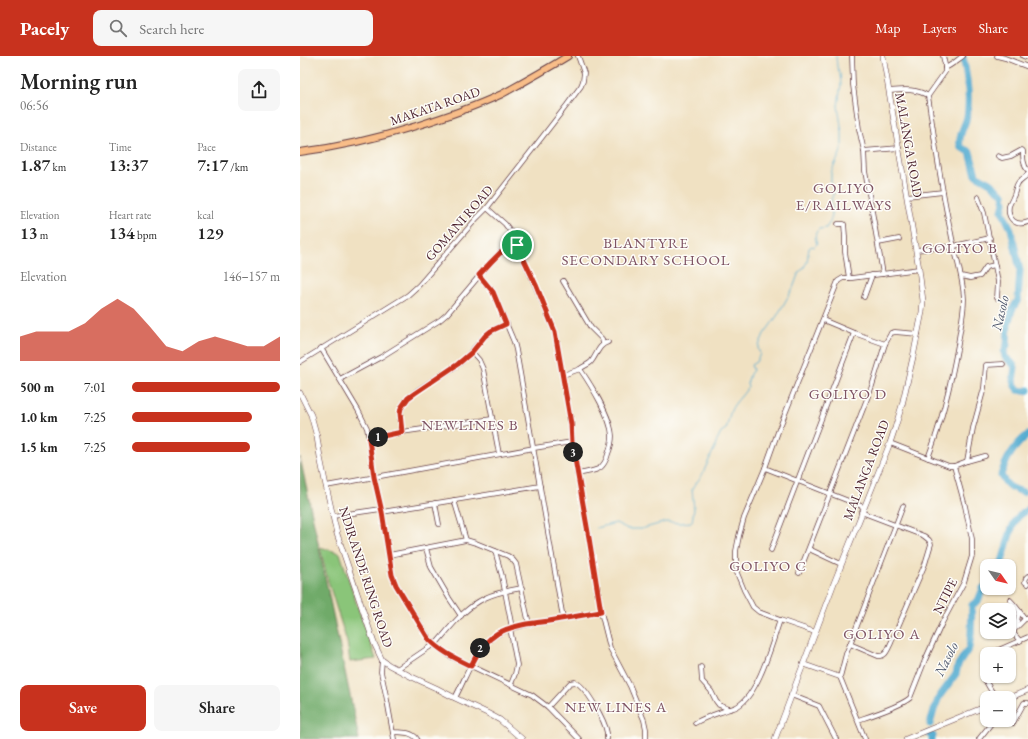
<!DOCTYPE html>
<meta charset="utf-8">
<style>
:root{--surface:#fff;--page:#f6f6f6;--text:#222;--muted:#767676;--accent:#c8321e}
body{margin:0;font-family:"EB Garamond",serif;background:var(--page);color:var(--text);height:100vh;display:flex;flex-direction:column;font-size:15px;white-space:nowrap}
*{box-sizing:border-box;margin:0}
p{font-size:13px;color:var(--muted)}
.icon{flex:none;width:22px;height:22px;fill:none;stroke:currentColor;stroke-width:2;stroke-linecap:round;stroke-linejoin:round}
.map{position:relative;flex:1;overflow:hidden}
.details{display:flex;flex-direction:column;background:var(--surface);width:300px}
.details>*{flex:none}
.needle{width:26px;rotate:124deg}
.controls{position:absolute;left:680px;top:503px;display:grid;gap:8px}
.controls a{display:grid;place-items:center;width:36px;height:36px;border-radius:8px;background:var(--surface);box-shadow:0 1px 3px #0004;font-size:20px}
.pin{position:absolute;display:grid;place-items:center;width:34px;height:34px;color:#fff;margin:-17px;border:2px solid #fff;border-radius:50%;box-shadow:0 1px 4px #0007}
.km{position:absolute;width:20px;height:20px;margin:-10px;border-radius:50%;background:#222;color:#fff;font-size:11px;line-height:20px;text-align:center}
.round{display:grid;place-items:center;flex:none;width:42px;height:42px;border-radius:8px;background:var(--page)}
.headline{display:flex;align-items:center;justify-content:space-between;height:68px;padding:0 20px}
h1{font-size:22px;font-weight:600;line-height:30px}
.figures{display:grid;grid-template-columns:repeat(3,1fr);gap:6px;height:68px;padding:4px 20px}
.figures div{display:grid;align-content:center}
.figures b{font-size:17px;font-weight:600}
.figures small{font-size:11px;font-weight:400}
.figures p{font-size:11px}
.chart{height:112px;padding:8px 20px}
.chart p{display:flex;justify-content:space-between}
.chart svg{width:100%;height:72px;margin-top:4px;fill:var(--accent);opacity:.7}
.cta{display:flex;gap:8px;margin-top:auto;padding:8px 20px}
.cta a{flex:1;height:46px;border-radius:8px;background:var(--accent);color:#fff;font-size:16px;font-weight:600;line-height:46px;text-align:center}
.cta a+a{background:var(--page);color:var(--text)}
ul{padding:0 20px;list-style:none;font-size:13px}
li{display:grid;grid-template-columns:64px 48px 1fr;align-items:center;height:30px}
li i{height:10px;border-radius:5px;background:var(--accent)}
header{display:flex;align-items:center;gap:24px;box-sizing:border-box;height:56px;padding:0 20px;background:var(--accent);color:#fff}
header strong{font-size:19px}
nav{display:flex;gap:22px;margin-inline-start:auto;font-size:14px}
.search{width:280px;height:36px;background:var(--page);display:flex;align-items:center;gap:10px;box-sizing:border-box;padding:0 14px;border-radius:8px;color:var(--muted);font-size:15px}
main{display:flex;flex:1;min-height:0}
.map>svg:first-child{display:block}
</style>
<header>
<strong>Pacely</strong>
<div class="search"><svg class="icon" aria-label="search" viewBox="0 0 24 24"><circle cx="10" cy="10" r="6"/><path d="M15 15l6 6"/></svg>Search here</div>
<nav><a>Map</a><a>Layers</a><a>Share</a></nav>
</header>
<main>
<section class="details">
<div class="headline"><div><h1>Morning run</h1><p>06:56</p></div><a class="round"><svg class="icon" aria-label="share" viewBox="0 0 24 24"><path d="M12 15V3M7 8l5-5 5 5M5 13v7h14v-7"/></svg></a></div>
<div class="figures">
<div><p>Distance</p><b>1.87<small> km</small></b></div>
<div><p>Time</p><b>13:37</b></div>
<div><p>Pace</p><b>7:17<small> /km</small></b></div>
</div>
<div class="figures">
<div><p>Elevation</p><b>13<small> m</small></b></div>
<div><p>Heart rate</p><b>134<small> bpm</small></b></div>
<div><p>kcal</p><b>129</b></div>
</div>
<div class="chart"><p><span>Elevation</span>146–157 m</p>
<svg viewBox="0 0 160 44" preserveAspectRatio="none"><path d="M0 44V29L10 26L20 26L30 26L40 21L50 12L60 6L70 12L80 23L90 35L100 38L110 32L120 29L130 32L140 35L150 35L160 29V44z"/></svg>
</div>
<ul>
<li><b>500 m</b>7:01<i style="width:100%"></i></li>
<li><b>1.0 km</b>7:25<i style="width:81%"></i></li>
<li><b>1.5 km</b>7:25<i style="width:80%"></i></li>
</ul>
<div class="cta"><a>Save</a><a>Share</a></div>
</section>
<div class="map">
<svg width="728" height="683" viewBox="0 0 728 683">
<rect width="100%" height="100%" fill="#fdfcf7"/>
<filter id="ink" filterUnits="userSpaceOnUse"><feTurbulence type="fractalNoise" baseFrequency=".025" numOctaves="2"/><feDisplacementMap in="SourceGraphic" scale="8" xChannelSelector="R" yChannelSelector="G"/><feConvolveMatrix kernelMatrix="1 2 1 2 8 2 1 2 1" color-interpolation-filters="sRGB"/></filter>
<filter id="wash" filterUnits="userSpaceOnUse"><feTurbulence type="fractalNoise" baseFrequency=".012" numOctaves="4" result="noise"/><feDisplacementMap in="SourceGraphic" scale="16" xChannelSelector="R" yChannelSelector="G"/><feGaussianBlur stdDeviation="0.9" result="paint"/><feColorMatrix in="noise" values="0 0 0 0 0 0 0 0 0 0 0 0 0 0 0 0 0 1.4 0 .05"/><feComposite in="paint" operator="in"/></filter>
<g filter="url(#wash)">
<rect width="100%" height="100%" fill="#f0e1c2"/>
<!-- green -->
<path fill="#8ac579" stroke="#6a7252" d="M20 491 40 497 57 549 76 603 50 606 47 586 28 525Z"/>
<!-- forest -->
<path fill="#6faa69" stroke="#5c644a" d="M0 401 51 644 59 683H0Z"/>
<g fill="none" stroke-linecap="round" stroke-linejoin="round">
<!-- stream -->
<g stroke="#53abd0" stroke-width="1">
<path d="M296 472 316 467 328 473H341L366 466 380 467 392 466 394 453 392 433 402 419 415 391 417 384 421 376 426 373C429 365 429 356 434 349 439 342 444 338 448 331L447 328 450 318 453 314 451 309 456 306 460 298 458 292 464 278 477 260 493 232 499 216 503 213 507 206 509 192 512 190 514 191 517 188C515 182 514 177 519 173L526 172 530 166 532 159V148L531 144 534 136 531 129V116L540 98 542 89V76L538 50 541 28 540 18 537 11 536 0"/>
<path d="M630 668V669"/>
</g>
<!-- river -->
<g stroke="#53abd0" stroke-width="7">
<path d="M663 1C667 19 670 43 667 61 665 70 658 79 660 89 662 94 666 93 670 96L676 119 692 128 696 133 703 138 704 147 702 155 711 173 720 214 718 244 712 254 710 261 708 269 707 289 704 296 705 301 712 307 715 311 713 325 715 330 718 334 726 335 728 334"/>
<path d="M723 436C711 432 707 431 701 419 705 405 715 388 728 379"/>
<path d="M700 510C707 496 707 478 716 464 719 459 723 457 728 453"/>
<path d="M630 668 634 654 639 641 656 618 658 609 669 592 671 579 672 549 678 545 683 532 687 529"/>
<path d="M629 678 633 680 632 683"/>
</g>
</g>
</g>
<g filter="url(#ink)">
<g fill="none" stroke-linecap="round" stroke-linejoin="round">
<!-- minor casing -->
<g stroke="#633c42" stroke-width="5.5">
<g id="minor">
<path d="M552 0 553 29 559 73 564 95 565 115 583 218"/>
<path d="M697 0 705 2 728 11"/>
<path d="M723 0 728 2"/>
<path d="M645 12C652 9 657 4 663 0"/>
<path d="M589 35C602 34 616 32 628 40 635 86 641 132 651 177 655 199 663 220 664 243 664 258 660 273 658 288 651 327 642 365 628 402"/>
<path d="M628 40 645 16V9L643 0"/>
<path d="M564 95 599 92"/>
<path d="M698 100 702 102 711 100 722 94 723 95C723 102 723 109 728 115"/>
<path d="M728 118C724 123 719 123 717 129 715 133 715 138 713 141 712 144 710 147 709 150 707 163 716 171 728 166"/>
<path d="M607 140 643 136"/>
<path d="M678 141 684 157 696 215 698 226 697 242"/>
<path d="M187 152 205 168 211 176 235 229 255 276 271 368 272 386 289 481 301 556 310 592 330 630 344 664 346 673V683"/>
<path d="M538 168H544L545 181V196L549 222"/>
<path d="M578 187 599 183"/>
<path d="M616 194 654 190 690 182"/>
<path d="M179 219 193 236 214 286 216 294 263 562"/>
<path d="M661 220 670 222 680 220 686 211 695 209"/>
<path d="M263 225 291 272 302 283 303 287"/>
<path d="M564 241 572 219"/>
<path d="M523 264 554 277 585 288"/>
<path d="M21 292 58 354 67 372 69 383 74 421 82 456 92 519 96 529 128 581 135 589 150 600 232 639 248 651 279 683"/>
<path d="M172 296 179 304 183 313 199 398"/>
<path d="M0 306 108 239 119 229 177 162 187 152 267 49 281 30 283 25 284 17 278 0"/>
<path d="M280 313C283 310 288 309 291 306 297 299 298 289 308 286"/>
<path d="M263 319 280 313C291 329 311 361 312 380 312 386 310 393 308 398 307 403 303 411 298 413 294 415 283 417 277 418"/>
<path d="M40 323 81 301 140 264 147 258 191 206 200 197 217 189"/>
<path d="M102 376C101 367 98 357 103 349 112 333 145 319 160 307 171 298 178 285 190 276 195 272 201 270 207 268"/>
<path d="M69 383 102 376 192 363"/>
<path d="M590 387 649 410H654L667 405 685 400"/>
<path d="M667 405 673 372 684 332 686 309 703 308"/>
<path d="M465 412 564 451"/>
<path d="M26 430 234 392 272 386"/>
<path d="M154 444 166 484"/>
<path d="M135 447 139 468"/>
<path d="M82 456 240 430"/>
<path d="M33 460 81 453"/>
<path d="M126 492 131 511 149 542 161 560"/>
<path d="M509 493 541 508"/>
<path d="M471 494 554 277"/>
<path d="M195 495 202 520 212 572"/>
<path d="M89 499 166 484 176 487 208 500 213 504 216 508 229 568"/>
<path d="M499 517 572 330 585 288 590 279 591 277 595 276 618 278"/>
<path d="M728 520 726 522 725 526 728 528"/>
<path d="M710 544C716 550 720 556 725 563"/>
<path d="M716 571 719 555"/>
<path d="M210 572 217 609 215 618 211 628"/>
<path d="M515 576 480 564 459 556 453 551 444 534 437 517 436 507V495L439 480 444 462 465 412 479 373 538 225 543 222H552L619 213"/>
<path d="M720 585 714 578V574L724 564 728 561"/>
<path d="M550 588 578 600C586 601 588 593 591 587L625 508 631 488 629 484 624 480 561 456"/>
<path d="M135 589C150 572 164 552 185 542 197 536 210 534 222 532"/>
<path d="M692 598 694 596 728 581"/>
<path d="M82 604 81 616 87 644 94 683"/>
<path d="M687 606C679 621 689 630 696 642"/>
<path d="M503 608 540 621"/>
<path d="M401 611 402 625 411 635 416 645 419 649 429 653"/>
<path d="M97 613 134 588"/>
<path d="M491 639 519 650 536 683"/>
<path d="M155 642C163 627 171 606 180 593 198 570 230 568 256 564 271 561 286 559 301 556"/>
<path d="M248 651 270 627 275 626C286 630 305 665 307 677 307 679 307 681 307 683"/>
<path d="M558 664C573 659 599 651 610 642L625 604 642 567 664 526 672 500V483L665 450 654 410"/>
<path d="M395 667C405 661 416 658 427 654 430 653 435 652 438 650 459 637 472 587 480 564"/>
<path d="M713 667 724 647H728"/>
<path d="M93 676C102 677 111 675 117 683"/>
<path d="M565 683 540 621 546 598 550 588 603 450"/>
<path d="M679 683 690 669 693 664"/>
</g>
</g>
<!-- tertiary casing -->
<g stroke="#633c42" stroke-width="6">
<g id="tertiary">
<path d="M0 337 11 359 17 381 20 401 26 430 37 478 74 587 82 604 89 609 112 621 136 632 155 642 187 657 200 664 222 683"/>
<path d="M709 642 728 634"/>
<path d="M475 683 534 527 590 387 595 372 602 349 613 301 622 256 623 245 619 213 583 0"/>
<path d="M606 683 687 650"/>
</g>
</g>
<!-- primary casing -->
<g stroke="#633c42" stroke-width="8">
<path id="primary" d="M0 96C40 91 78 82 116 70 145 61 174 51 202 38 224 26 247 13 268 0"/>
</g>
<!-- minor -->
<use href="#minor" stroke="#fff" stroke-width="4"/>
<!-- tertiary -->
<use href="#tertiary" stroke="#fff" stroke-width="5"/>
<!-- primary -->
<use href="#primary" stroke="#f8bd88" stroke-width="6"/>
</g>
</g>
<g fill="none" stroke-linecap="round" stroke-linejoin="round" filter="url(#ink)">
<!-- route casing -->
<g stroke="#fff" stroke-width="8">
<path id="route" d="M217 189 236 229 255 276 271 368 272 386 289 482 301 556C284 559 266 562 249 565 232 567 213 569 198 577 185 585 177 597 171 610 155 602 140 595 128 582L96 529 92 519 82 456 74 421 69 383 102 376 100 357 101 352 108 342 115 337 158 308 172 296 185 280 191 275 206 268 193 236 179 219 191 206 200 197Z"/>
</g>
<!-- route -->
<use href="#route" stroke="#c8321e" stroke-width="5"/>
</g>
<g text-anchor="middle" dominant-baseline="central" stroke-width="3" stroke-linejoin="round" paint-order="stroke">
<!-- street labels -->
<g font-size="13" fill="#4a1f2b" stroke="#fdfcf7">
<text transform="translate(135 50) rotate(-19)">MAKATA ROAD</text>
<text transform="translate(609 89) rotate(80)">MALANGA ROAD</text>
<text transform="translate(159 167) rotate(-49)">GOMANI ROAD</text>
<text transform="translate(566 414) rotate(-69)">MALANGA ROAD</text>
<text transform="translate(66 521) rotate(72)">NDIRANDE RING ROAD</text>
<text transform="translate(645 540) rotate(-63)">NTIPE</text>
</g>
<!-- water labels -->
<g font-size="14" font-style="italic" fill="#4e576d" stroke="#fdfcf7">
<text transform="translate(700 257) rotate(-77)">Nasolo</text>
<text transform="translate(646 603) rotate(-63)">Nasolo</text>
</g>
<!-- quarter labels -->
<g font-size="15" letter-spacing="1" fill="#7e5363" stroke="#fdfcf7">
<text x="544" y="131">GOLIYO<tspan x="544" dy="17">E/RAILWAYS</tspan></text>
<text x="346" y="186">BLANTYRE<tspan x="346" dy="17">SECONDARY SCHOOL</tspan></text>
<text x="660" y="191">GOLIYO B</text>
<text x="548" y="337">GOLIYO D</text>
<text x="170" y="368">NEWLINES B</text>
<text x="468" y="509">GOLIYO C</text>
<text x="582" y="577">GOLIYO A</text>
<text x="316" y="650">NEW LINES A</text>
</g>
</g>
</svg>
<div class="controls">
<a><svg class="needle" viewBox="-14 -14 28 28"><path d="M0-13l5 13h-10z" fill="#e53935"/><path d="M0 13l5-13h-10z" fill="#767676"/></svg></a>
<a><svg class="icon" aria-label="layers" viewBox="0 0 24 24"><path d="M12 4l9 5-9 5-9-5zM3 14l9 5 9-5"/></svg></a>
<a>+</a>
<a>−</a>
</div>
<div class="pin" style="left:217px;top:189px;background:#1e9e55"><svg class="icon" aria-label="arrive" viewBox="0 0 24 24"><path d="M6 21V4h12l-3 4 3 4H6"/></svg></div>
<b class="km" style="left:78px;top:381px">1</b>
<b class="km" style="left:180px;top:592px">2</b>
<b class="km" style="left:273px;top:396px">3</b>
</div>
</main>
